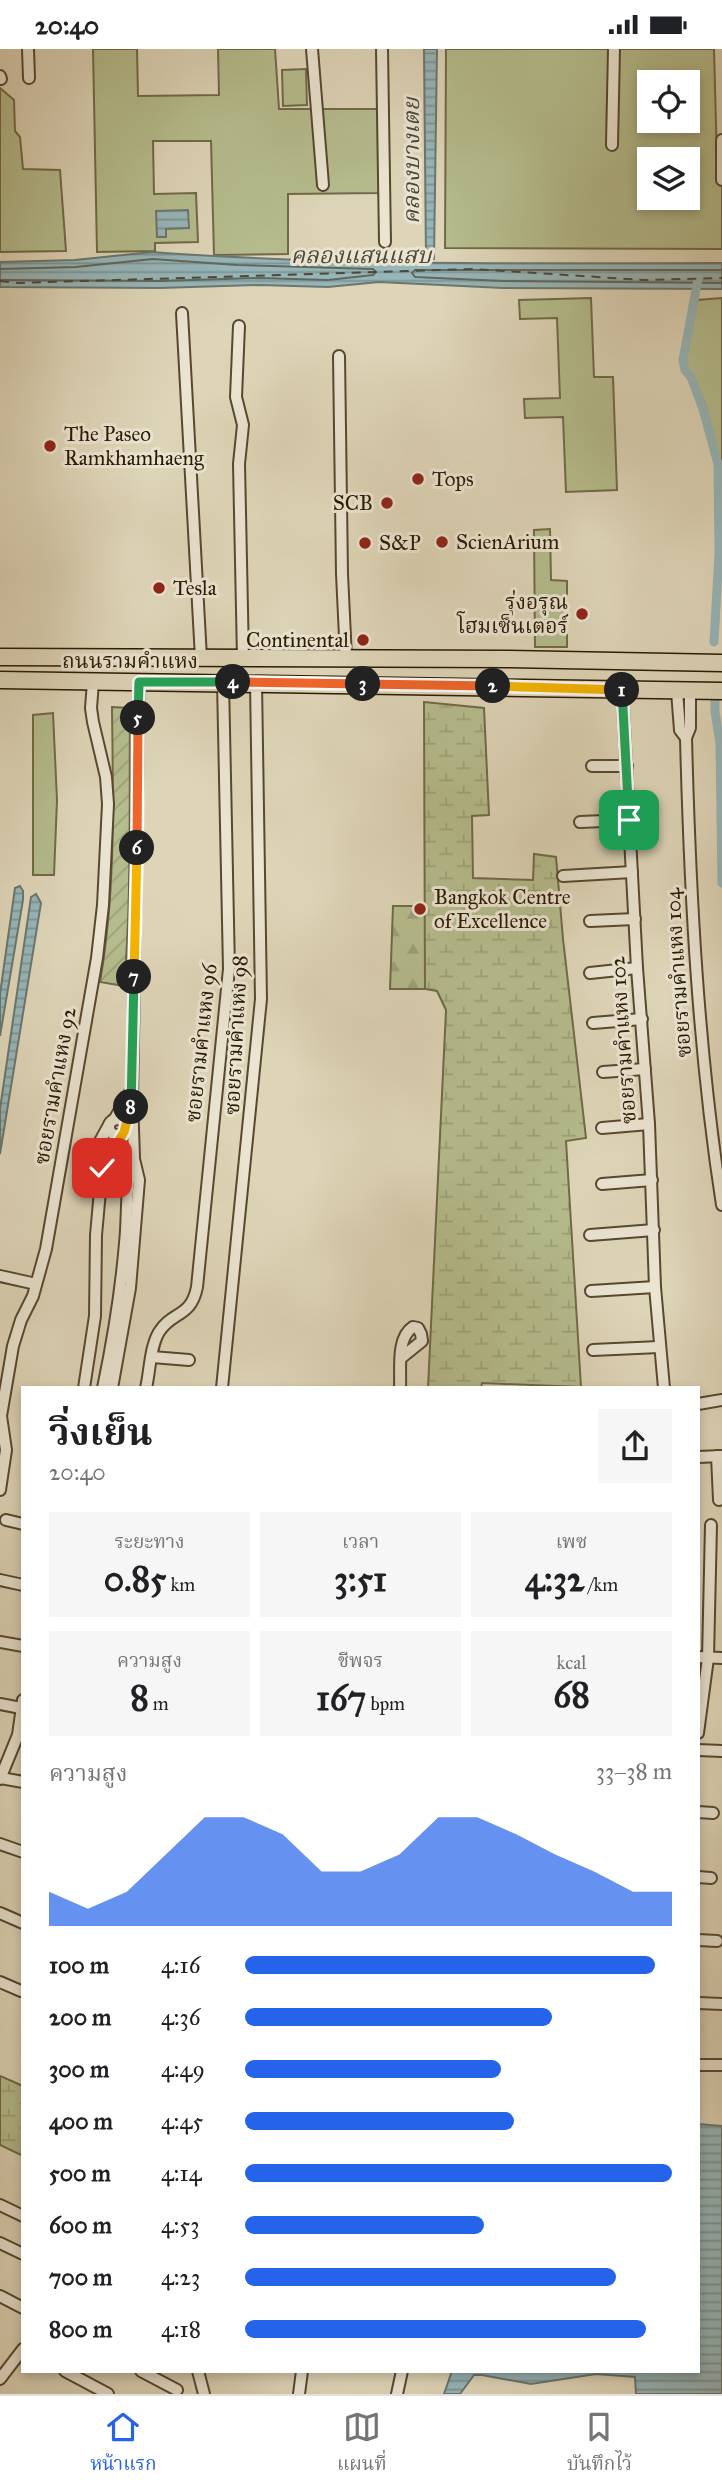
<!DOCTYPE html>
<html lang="th">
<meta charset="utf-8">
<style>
:root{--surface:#fff;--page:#f6f6f6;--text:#202124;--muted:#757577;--line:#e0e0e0;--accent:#2563eb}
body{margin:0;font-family:"IM FELL Great Primer","Noto Serif Thai",serif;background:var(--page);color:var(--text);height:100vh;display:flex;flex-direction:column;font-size:26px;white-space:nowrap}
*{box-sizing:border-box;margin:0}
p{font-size:23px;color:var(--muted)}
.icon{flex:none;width:38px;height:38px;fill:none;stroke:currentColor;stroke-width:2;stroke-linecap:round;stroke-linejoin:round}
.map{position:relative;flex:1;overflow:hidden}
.panel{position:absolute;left:21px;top:1337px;width:679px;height:987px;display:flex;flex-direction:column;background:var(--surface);border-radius:0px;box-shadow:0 4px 10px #0003}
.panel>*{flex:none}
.fabs{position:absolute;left:637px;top:21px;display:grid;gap:14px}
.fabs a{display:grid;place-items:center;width:63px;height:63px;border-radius:0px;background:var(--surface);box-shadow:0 4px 10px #0003;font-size:35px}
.pin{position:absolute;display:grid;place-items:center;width:60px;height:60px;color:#fff;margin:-30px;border-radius:14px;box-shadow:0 4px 10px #0006}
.km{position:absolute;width:35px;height:35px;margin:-18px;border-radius:50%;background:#222;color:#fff;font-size:19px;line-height:35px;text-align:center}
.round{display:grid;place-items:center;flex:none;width:74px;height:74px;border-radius:0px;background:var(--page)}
.head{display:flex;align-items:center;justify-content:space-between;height:119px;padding:0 28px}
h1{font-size:38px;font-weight:700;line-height:52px}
.metrics{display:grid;grid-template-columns:repeat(3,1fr);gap:10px;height:119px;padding:7px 28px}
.metrics div{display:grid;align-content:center;border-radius:0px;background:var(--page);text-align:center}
.metrics b{font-size:35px;font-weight:700}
.metrics small{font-size:19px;font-weight:400}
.metrics p{font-size:19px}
.chart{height:196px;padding:14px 28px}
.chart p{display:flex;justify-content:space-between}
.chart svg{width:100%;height:126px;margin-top:7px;fill:var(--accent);opacity:.7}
ul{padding:0 28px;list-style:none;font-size:23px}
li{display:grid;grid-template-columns:112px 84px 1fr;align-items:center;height:52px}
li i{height:18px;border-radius:9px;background:var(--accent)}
.status{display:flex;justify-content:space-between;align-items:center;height:49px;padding:0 35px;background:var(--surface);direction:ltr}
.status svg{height:19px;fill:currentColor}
.menu{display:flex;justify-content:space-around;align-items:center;height:98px;border-top:2px solid var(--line);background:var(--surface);font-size:19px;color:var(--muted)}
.menu a{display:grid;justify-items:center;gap:4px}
.menu .current{color:var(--accent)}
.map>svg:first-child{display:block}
</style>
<div class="status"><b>20:40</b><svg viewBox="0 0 49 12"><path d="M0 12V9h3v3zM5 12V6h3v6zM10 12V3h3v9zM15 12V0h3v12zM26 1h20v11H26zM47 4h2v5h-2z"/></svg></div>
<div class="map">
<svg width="722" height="2345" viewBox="0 0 722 2345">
<defs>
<pattern id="forest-firs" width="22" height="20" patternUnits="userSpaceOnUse" patternTransform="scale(1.75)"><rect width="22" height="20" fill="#b5bc8d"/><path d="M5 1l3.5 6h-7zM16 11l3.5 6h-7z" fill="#9ca178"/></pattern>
<pattern id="wetland-marsh" width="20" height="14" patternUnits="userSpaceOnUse" patternTransform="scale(1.75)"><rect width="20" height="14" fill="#b5bc8d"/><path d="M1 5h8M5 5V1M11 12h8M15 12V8" fill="none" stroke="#9ca178"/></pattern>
<pattern id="garden-furrows" width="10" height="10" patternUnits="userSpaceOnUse" patternTransform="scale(1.75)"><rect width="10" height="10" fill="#b5bc8d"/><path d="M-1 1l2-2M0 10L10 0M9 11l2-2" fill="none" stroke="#9ca178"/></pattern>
<pattern id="water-rules" width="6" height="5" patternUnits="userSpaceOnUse" patternTransform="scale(1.75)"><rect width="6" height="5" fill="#97b6b9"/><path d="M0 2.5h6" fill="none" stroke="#7b9394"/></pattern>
</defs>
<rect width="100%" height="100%" fill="#ded5b8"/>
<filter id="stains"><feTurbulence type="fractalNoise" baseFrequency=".00286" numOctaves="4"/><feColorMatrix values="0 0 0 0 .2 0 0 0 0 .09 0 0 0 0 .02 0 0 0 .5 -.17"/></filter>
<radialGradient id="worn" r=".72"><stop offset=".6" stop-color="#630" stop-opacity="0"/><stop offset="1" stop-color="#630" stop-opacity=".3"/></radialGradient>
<!-- green -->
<g fill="#b5bc8d" stroke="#706a48" stroke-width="2" fill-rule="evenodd">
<path d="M93 0H137L138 47 219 46 218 0H275L279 60H378L380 144 288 145V205L214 206 211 92H153L154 145 196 144 198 193 155 194V202L97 203Z"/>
<path d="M446 0H714L717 113 722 114V200L445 199ZM649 33H688V72H649ZM649 110H688V149H649Z"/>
<path d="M306 20 307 56 283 57 282 21Z"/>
<path d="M0 39 14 51 15 82 20 88 23 120 60 121 66 202 0 203Z"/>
<path d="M591 249 594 328H613L617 441 566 443 563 368 525 369 524 350 560 349 557 269 520 270 519 251Z"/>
<path d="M722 249V491L719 490 721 419 705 355 685 315 697 251Z"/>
<path d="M550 480 551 531 567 532V598H535L534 481Z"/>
<path d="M53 664 57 751 54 826H33V666Z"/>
</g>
<!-- forest -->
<path fill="url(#forest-firs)" stroke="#706a48" stroke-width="2" d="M393 857H425V940H390Z"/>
<!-- wetland -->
<g fill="url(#wetland-marsh)" stroke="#706a48" stroke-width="2">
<path d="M424 653 484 659 489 766 472 767 473 829 533 831 534 805 556 808 563 890 586 1089 566 1092 581 1338 482 1334 481 1339H428L446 961 437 942 425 940Z"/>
<path d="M0 2027 23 2037V2107L0 2096Z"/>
</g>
<!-- garden -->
<path fill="url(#garden-furrows)" stroke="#706a48" stroke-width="2" d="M112 658 130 659C129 751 132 844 124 937L100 933C116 842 113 750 112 658Z"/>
<!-- water -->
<g fill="url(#water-rules)" stroke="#6b7770" stroke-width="2">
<path d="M424 0H437L434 210H426Z"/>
<path d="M188 161 189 179 166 180V188H157L156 162Z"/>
<path d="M152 203C342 217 532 214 722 214V240L503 239 379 233 328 238 260 236 160 239 0 238V213L75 211Z"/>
<path d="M20 837 23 842V851L0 987V945L15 839Z"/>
<path d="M36 845 41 854 0 1105V1060L31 848Z"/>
<path d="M698 2075 722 2077V2345H636L635 2328 596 2325 531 2335 482 2326H474L460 2345H444L452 2322H698Z"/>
</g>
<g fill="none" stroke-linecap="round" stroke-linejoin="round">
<!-- shore -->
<g stroke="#60685e" stroke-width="2">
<path d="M0 220 76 218 153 210 237 216 373 220 376 223 373 226 328 231 260 229 160 232 0 231"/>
<path d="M722 221H415L412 224 415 228 503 232 722 234"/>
</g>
<!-- canal -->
<g stroke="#97b6b9" stroke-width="9">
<path d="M698 230 683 311 685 321 691 328 703 360 718 415 719 504 714 593"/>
<path d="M715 643V663L720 694 722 834"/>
</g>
<!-- ferry -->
<path stroke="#4b4839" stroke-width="2" stroke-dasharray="9 7" stroke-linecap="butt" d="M0 232 19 234 473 220 644 231 722 229"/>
<!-- street casing -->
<g stroke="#574830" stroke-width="14">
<g id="street">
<path d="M28 0 29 29"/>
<path d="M312 0 323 136"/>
<path d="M382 0 385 193"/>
<path d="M0 27 1 30"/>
<path d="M612 96 614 0"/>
<path d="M722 131V91"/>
<path d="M182 264 201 609"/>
<path d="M239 277 236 348 243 376 239 415 243 609"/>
<path d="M339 307 342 525 346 609"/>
<path d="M622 640 637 919 649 1075 655 1238 664 1339"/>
<path d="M677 642 680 681 686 689"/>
<path d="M690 642V679L686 689C690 845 698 1001 722 1156"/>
<path d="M592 717H627"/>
<path d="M580 773 629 771"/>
<path d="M563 827 632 823"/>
<path d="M590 872 635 870"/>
<path d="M590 924 637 919"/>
<path d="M593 974 642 970"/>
<path d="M603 1023 645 1020"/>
<circle cx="117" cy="1078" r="8"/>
<path d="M114 1071 132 1040"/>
<path d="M602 1079 649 1075"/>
<path d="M102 1120 122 1085"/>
<path d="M602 1135 652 1131"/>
<path d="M590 1186 654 1181"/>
<path d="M0 1227 36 1235"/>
<path d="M591 1242 655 1238"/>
<path d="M593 1301 659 1298"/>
<path d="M152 1308 189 1311"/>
<path d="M84 1339 95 1267 96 1186 102 1120 99 1094 110 1074"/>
<path d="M103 1339C113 1291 121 1242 125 1194 128 1167 125 1139 133 1113"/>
<path d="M112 1339 130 1239 139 1131 134 1110 132 1049 139 633"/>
<path d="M146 1339C150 1322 150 1298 159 1283 172 1262 191 1269 197 1238L229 920 223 633"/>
<path d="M222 1339 261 950 256 634"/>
<path d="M400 1339C401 1320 396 1289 413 1278L418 1279 421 1285 422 1292 401 1309"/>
<path d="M698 1355 722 1351"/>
<path d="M717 1407 719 1451"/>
<path d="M698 1408 722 1407"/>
<path d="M0 1441 6 1401 1 1367 13 1297 21 1271 33 1247 46 1200 97 909 103 856 108 755 106 728 93 673 91 659 93 633"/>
<path d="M6 1471 23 1475"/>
<path d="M0 1531 23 1536"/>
<path d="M0 1593 23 1597"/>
<path d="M698 1608 722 1609"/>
<path d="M0 1655 21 1659"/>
<path d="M698 1684 708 1609 711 1476"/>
<path d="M698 1701 722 1702"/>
<path d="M1 1729 23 1733"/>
<path d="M0 1730 18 1686 23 1651"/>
<path d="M698 1763 713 1764"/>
<path d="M0 1795 23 1803"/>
<path d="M698 1828 711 1829"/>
<path d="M0 1864 23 1874"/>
<path d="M698 1891 717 1892"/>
<path d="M0 1933 21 1942"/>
<path d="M698 1954 722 1955"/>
<path d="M698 2016H722"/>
<path d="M0 2156 23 2167"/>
<path d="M0 2194 23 2205"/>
<path d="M0 2247 23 2259"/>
<path d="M65 2322 108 2345"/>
<path d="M141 2322 177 2341"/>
<path d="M198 2322 204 2345"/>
<path d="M0 2330 23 2300"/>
<path d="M299 2345 302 2322"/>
<path d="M397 2345 402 2322"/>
</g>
</g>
<!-- primary casing -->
<g stroke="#2a1902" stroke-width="19">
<g id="primary">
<path d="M0 608 509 610 722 614"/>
<path d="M0 631 722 642"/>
</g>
</g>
<!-- street -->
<use href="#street" stroke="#eae4d1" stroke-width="10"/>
<!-- primary -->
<use href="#primary" stroke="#ded5b8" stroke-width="16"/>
</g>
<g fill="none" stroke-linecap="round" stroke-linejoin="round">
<!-- split-1 casing -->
<g stroke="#fff" stroke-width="14">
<path id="split-1" d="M622 641 629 771"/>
</g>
<!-- split-2 casing -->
<g stroke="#fff" stroke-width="14">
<path id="split-2" d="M493 637 622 641"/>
</g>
<!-- split-3 casing -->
<g stroke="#fff" stroke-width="14">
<path id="split-3" d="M363 635 493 637"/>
</g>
<!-- split-4 casing -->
<g stroke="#fff" stroke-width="14">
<path id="split-4" d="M233 633 363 635"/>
</g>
<!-- split-5 casing -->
<g stroke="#fff" stroke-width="14">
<path id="split-5" d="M138 669 139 633H233"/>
</g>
<!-- split-6 casing -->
<g stroke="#fff" stroke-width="14">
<path id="split-6" d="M137 799 138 669"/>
</g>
<!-- split-7 casing -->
<g stroke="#fff" stroke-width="14">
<path id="split-7" d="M134 928 137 799"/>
</g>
<!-- split-8 casing -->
<g stroke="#fff" stroke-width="14">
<path id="split-8" d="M131 1058 134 928"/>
</g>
<!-- split-9 casing -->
<g stroke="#fff" stroke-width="14">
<path id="split-9" d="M102 1119 124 1083 131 1058"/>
</g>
<!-- split-1 -->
<use href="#split-1" stroke="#22a559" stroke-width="9"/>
<!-- split-2 -->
<use href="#split-2" stroke="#f5b400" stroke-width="9"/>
<!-- split-3 -->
<use href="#split-3" stroke="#f0652b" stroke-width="9"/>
<!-- split-4 -->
<use href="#split-4" stroke="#f0652b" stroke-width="9"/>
<!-- split-5 -->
<use href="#split-5" stroke="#22a559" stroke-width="9"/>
<!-- split-6 -->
<use href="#split-6" stroke="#f0652b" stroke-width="9"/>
<!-- split-7 -->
<use href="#split-7" stroke="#f5b400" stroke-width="9"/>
<!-- split-8 -->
<use href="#split-8" stroke="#22a559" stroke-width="9"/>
<!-- split-9 -->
<use href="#split-9" stroke="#f5b400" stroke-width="9"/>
</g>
<!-- markers -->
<g fill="#8f2418" stroke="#eae4d1" stroke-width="2.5">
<circle cx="50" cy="397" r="7"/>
<circle cx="418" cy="430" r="7"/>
<circle cx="387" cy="454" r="7"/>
<circle cx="442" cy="493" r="7"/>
<circle cx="365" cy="494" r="7"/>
<circle cx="159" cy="539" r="7"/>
<circle cx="582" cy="565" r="7"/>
<circle cx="363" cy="591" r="7"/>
<circle cx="420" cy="860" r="7"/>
</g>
<g text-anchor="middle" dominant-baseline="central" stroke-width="6" stroke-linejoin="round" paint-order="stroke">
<!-- poi labels -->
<g font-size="21" fill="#2a1902" stroke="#eae4d1" text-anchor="start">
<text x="64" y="385">The Paseo<tspan x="64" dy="24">Ramkhamhaeng</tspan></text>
<text x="432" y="430">Tops</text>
<text x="373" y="454" text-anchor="end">SCB</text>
<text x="456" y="493">ScienArium</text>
<text x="379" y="494">S&amp;P</text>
<text x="173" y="539">Tesla</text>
<text x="568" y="553" text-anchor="end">รุ่งอรุณ<tspan x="568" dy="24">โฮมเซ็นเตอร์</tspan></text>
<text x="349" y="591" text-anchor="end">Continental</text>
<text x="434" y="848">Bangkok Centre<tspan x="434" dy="24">of Excellence</tspan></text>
</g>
<!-- street labels -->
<g font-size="21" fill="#2a1902" stroke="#eae4d1">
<text x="130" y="612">ถนนรามคำแหง</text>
<text transform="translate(678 924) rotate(-94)">ซอยรามคําแหง 104</text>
<text transform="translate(236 986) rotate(-87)">ซอยรามคําแหง 98</text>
<text transform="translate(623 991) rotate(-94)">ซอยรามคําแหง 102</text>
<text transform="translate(201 994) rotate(-84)">ซอยรามคําแหง 96</text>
<text transform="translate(55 1037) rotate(-80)">ซอยรามคําแหง 92</text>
</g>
<!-- water labels -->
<g font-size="23" font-style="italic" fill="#4b4839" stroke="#eae4d1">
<text transform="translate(411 112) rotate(-90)">คลองบางเตย</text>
<text x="361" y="206">คลองแสนแสบ</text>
</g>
</g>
<rect width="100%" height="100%" filter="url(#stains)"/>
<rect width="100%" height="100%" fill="url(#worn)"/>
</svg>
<div class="fabs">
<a><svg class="icon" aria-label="locate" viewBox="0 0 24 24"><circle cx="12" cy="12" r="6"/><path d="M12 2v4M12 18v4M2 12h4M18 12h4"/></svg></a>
<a><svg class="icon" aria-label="layers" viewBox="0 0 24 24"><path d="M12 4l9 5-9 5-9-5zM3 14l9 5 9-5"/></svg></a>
</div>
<div class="pin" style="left:629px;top:771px;background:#1e9e55"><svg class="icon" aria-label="arrive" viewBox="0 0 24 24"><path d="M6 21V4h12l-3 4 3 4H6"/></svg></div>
<div class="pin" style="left:102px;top:1119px;background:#d93025"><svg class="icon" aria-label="check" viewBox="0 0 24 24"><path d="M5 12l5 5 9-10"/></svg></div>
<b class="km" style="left:622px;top:641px">1</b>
<b class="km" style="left:493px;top:637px">2</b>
<b class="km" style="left:363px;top:635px">3</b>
<b class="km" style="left:233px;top:633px">4</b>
<b class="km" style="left:138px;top:669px">5</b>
<b class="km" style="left:137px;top:799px">6</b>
<b class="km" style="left:134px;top:928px">7</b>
<b class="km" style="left:131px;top:1058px">8</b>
<section class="panel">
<div class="head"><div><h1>วิ่งเย็น</h1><p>20:40</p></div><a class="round"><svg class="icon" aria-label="share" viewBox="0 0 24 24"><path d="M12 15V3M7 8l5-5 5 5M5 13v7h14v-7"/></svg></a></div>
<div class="metrics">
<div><p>ระยะทาง</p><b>0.85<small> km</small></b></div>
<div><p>เวลา</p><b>3:51</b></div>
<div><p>เพซ</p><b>4:32<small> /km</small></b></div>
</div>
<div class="metrics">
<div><p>ความสูง</p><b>8<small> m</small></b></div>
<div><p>ชีพจร</p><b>167<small> bpm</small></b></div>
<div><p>kcal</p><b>68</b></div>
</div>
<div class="chart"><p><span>ความสูง</span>33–38 m</p>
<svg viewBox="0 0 160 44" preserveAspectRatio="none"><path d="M0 44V32L10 38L20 32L30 19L40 6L50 6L60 12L70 25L80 25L90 19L100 6L110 6L120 12L130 19L140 25L150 32L160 32V44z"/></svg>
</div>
<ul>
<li><b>100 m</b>4:16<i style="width:96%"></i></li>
<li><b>200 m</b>4:36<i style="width:72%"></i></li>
<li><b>300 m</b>4:49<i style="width:60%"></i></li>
<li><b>400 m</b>4:45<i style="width:63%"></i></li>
<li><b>500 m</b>4:14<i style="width:100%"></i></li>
<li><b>600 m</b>4:53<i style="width:56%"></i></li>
<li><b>700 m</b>4:23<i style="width:87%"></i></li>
<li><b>800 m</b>4:18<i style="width:94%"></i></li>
</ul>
</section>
</div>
<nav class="menu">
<a class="current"><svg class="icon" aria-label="home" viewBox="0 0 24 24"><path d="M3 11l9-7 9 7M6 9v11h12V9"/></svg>หน้าแรก</a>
<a><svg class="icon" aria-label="map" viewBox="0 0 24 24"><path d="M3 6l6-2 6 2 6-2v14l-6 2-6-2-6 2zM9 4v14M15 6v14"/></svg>แผนที่</a>
<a><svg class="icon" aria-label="saved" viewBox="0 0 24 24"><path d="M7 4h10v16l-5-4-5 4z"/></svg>บันทึกไว้</a>
</nav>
